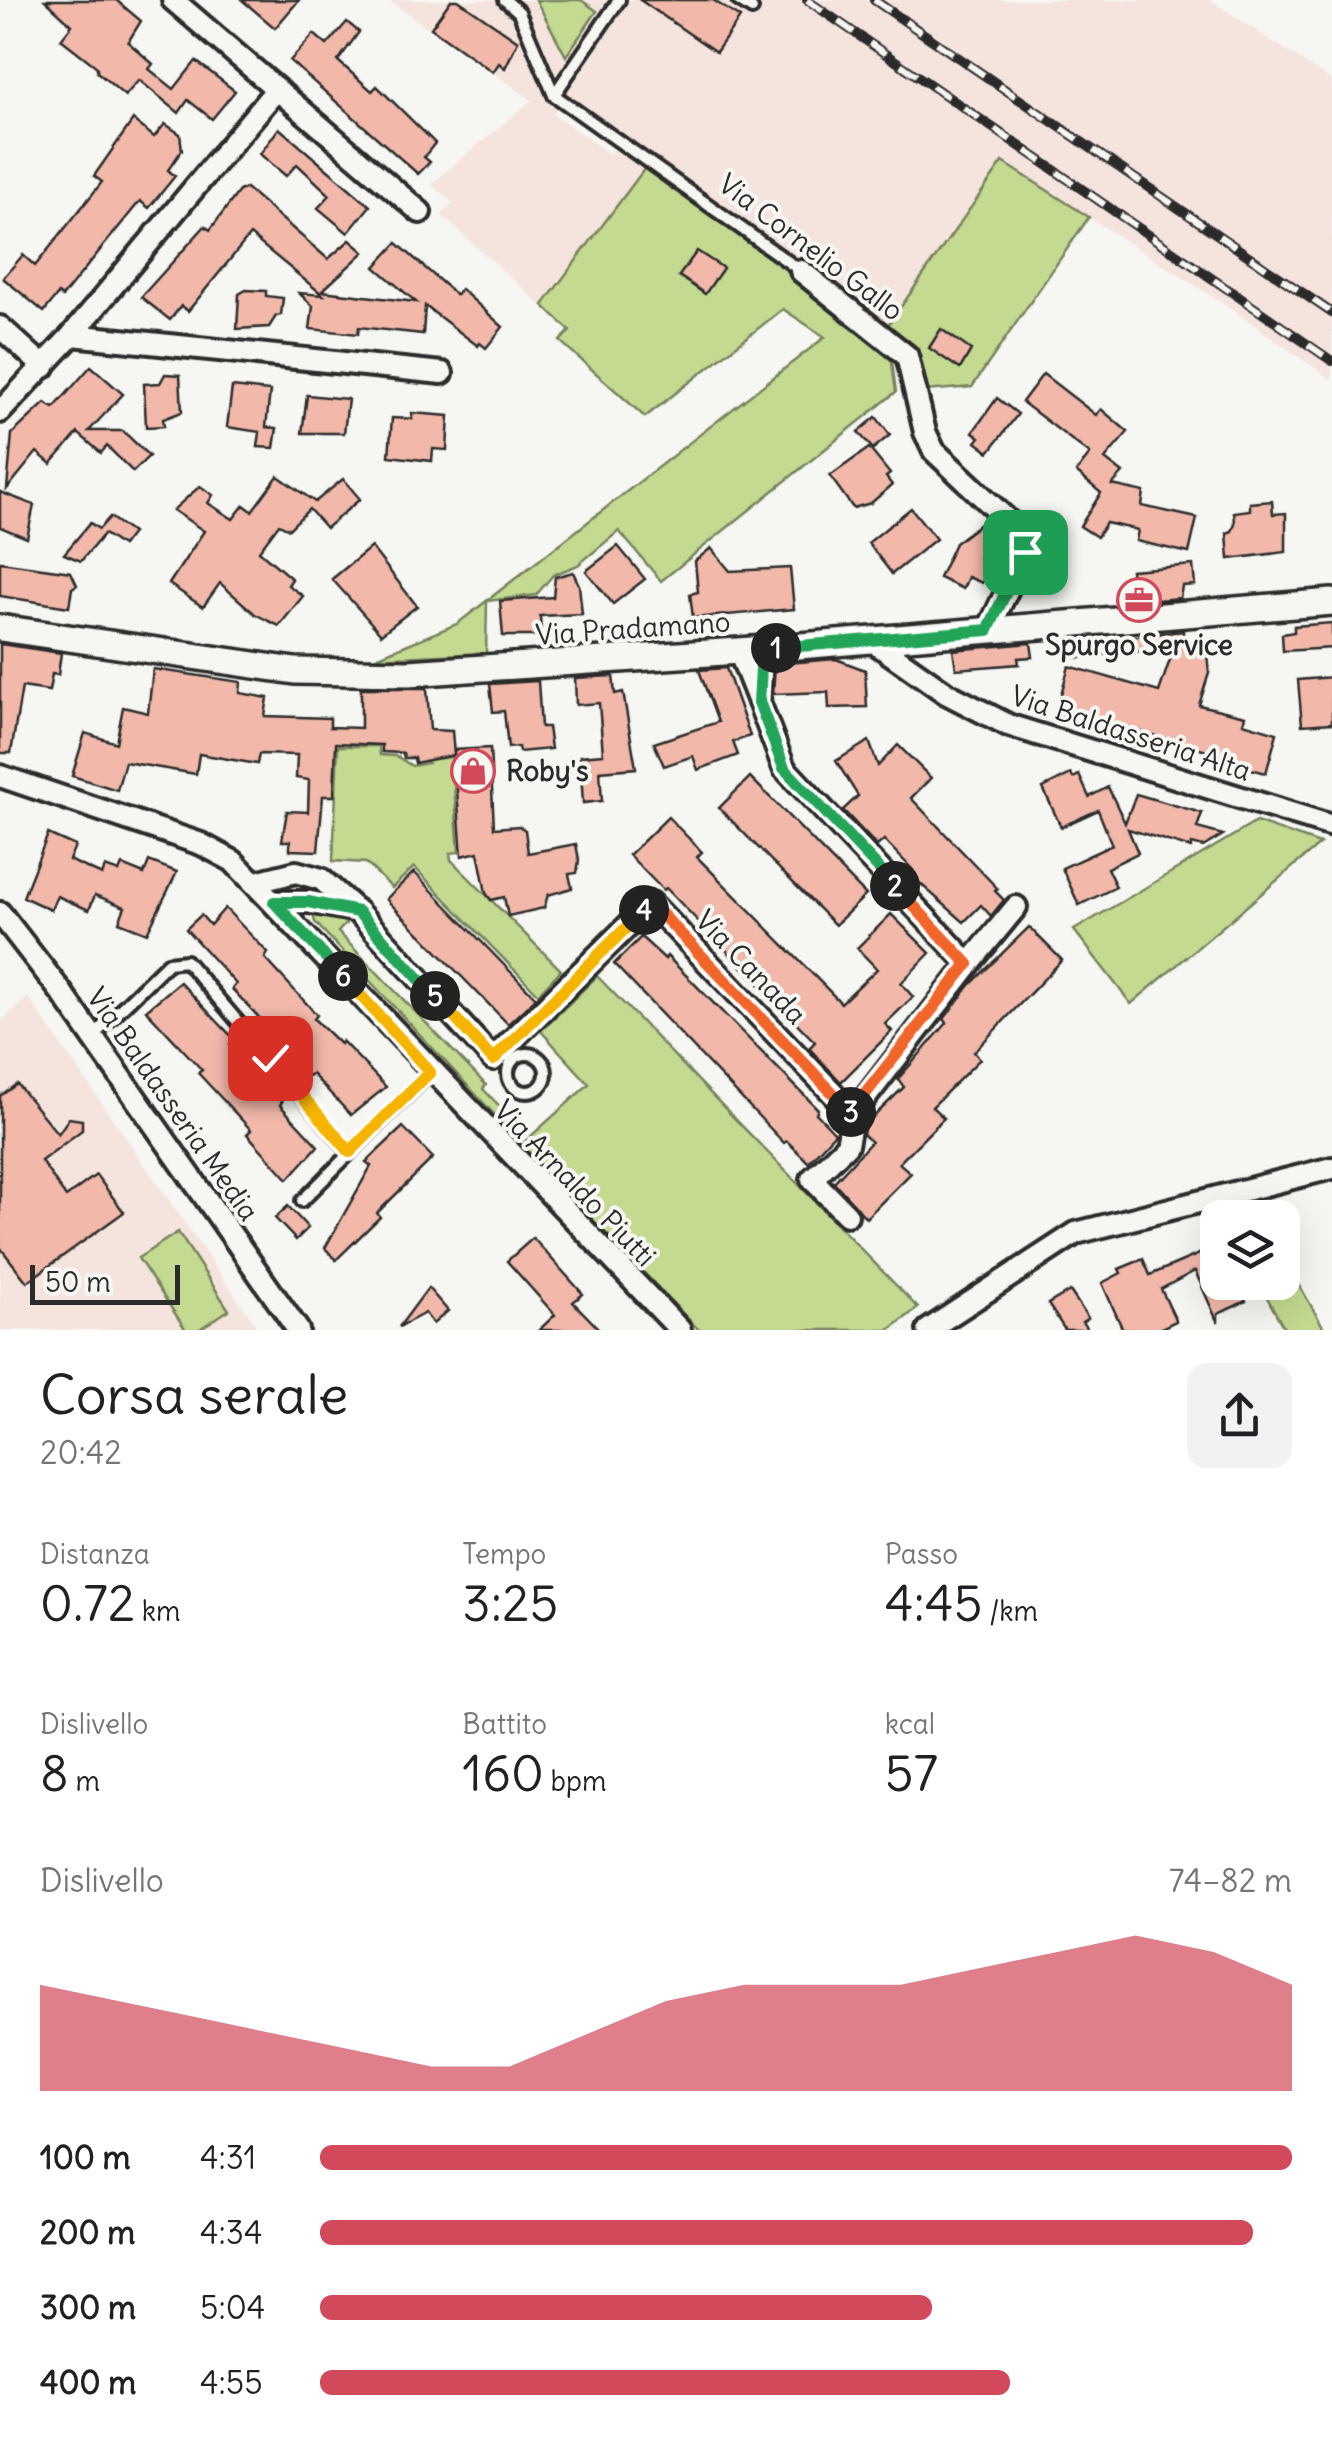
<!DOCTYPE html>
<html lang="it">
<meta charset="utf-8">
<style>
:root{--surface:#fff;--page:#f2f2f2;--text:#202124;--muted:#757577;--accent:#d1495b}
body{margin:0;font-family:Delius,sans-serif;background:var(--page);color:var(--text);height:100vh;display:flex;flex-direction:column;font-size:38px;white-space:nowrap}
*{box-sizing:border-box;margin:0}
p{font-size:32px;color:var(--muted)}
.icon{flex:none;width:55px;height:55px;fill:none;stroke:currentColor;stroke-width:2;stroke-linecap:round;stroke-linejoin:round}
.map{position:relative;height:1330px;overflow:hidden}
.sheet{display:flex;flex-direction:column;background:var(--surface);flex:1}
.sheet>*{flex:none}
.controls{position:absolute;left:1200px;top:1200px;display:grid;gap:20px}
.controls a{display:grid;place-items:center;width:100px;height:100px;border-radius:20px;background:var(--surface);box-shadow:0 10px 40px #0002;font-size:50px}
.scale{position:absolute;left:30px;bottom:25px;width:150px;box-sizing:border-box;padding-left:10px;border:5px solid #2b2b2b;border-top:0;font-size:28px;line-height:35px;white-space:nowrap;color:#2b2b2b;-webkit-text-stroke:8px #f6f6f2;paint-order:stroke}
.pin{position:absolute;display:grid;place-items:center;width:85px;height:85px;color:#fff;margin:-42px;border-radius:20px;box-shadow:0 5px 15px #0006}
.km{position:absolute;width:50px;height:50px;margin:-25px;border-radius:50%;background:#222;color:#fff;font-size:28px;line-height:50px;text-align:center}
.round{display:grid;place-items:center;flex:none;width:105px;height:105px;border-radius:20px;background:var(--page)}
.head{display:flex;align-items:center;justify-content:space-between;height:170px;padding:0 40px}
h1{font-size:55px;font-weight:600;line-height:75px}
.metrics{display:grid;grid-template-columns:repeat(3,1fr);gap:15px;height:170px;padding:10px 40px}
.metrics div{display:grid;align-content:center}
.metrics b{font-size:50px;font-weight:600}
.metrics small{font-size:28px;font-weight:400}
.metrics p{font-size:28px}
.chart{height:280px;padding:20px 40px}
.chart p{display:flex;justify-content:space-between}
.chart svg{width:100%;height:180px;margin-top:10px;fill:var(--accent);opacity:.7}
ul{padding:0 40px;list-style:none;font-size:32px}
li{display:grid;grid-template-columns:160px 120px 1fr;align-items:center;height:75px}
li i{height:25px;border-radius:12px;background:var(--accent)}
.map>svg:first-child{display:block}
</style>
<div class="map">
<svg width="1332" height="1330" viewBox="0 0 1332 1330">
<rect width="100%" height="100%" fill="#f6f6f2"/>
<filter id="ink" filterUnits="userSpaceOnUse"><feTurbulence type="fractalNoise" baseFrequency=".01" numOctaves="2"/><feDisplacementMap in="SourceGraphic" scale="20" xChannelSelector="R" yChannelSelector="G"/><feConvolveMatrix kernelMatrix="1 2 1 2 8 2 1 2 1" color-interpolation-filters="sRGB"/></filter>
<g filter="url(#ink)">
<!-- built -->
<g fill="#f5e4dd">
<path d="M388 0H1210L1332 81V380L1224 304 1003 162 888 325 566 95 553 114 608 153 619 148 798 277 645 417 560 341 570 331 441 215 453 203 431 184 532 100Z"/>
<path d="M28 997 259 1330H0V1022Z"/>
</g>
<!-- green -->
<g fill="#c3da90" stroke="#77825e" stroke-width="2.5">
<path d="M536 0H581L597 11 566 56Z"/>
<path d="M1003 162 1089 217 972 387 925 391 918 348 888 325Z"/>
<path d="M645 168 798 277 891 355 896 392 661 581 619 531 578 565 553 575 536 595 487 601 486 653 374 658 457 624 825 337 783 309 645 417 560 341 570 331 543 305Z"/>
<path d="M424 733 435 759 452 757 459 852 450 853 451 860 561 970 538 994 414 867 392 888 366 863 333 861 338 746H379L380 755 396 756 412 766 428 763Z"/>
<path d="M1256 822 1320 844 1131 1004 1074 930Z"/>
<path d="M320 910 349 920 338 932 486 1085 483 1089 515 1122 508 1129 315 922 313 915Z"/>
<path d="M597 976 918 1308 889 1330H699L521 1145 589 1084 541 1031Z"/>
<path d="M178 1232 229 1310 198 1330H186L138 1258Z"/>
<path d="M1283 1257 1325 1330H1285L1259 1283 1282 1282Z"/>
</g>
<!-- building -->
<g fill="#f2b9ab" stroke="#2b2b2b" stroke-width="2.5">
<path d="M45 0H116L141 21 128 42 153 64 149 69 174 89 196 61 235 91 212 119 188 100 179 113 139 80 125 96 97 72V67L61 39 72 25Z"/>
<path d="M242 0H299L275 28Z"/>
<path d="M451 0H458L518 41 505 68 499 63 493 72 431 28Z"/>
<path d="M640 0H713L740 18 716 52Z"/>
<path d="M347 22 359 32 338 61 372 91 377 86 435 143 424 157 430 162 418 174 290 61 314 34 327 45Z"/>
<path d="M133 120 154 137 165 124 180 134 182 150 168 170 175 176 149 208 140 201 62 297 58 294 44 312 3 278 23 255 35 266 102 182 94 176Z"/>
<path d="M279 128 370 206 348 233 318 208 330 195 297 164 286 176 260 154Z"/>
<path d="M246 188 328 259 350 240 364 252 322 291 416 302 375 267 397 243 456 295 461 289 503 327 486 348 480 343 478 346 425 306 423 334 359 327 358 334 310 329 313 306 299 293 323 295 250 235 188 311 181 306 170 320 141 297 205 226 210 230 239 191Z"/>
<path d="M697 251 723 268 705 294 679 276Z"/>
<path d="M246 290 266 291V296L283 298 281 315 276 316 269 327 237 329 239 294Z"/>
<path d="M941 329 971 350 960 369 929 348Z"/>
<path d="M91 366 123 394 89 431H123L149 456 133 472 107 446 101 453 78 433 51 464 37 452 7 489 12 434 45 403 54 408Z"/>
<path d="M165 374 180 375 182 412 163 419 164 426 146 427 144 384 160 383Z"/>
<path d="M1043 374 1096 415 1101 409 1128 432 1105 459 1123 473 1112 485 1144 492 1142 506 1197 518 1189 553 1136 541 1138 530 1106 523 1097 537 1080 526 1101 493 1076 472 1090 454 1022 402Z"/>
<path d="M232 387 270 391 266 427 277 428 274 448 258 447 260 432 227 427Z"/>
<path d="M307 395 348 399 344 433H302Z"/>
<path d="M997 398 1018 414 989 452 976 442 980 437 973 432Z"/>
<path d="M412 413 449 416 447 450 433 449 432 461 389 456 392 418 412 419Z"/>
<path d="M876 417 890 435 873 449 858 432Z"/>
<path d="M869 448 890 474 886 477 892 485 871 503 853 508 830 476Z"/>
<path d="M278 476 315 502 343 479 360 499 326 528 309 509 289 529 279 524 259 551 292 579 288 585 303 596 279 626 255 614 220 583 203 607 169 584 204 531 173 510 200 486 213 495 208 503 233 519 244 505 252 511Z"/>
<path d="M0 492 34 505 27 538 0 527Z"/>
<path d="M1272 501 1273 514 1286 513V552L1229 559 1227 533 1232 531 1235 523 1234 512 1250 510V503Z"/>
<path d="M911 508 936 539 892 574 868 543Z"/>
<path d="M110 517 132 533 122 546 104 534 81 561 64 554 90 523 99 529Z"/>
<path d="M981 523 997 546 980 558 991 564 982 583 968 577 963 589 939 578 955 543Z"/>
<path d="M618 546 645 579 613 604 586 571Z"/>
<path d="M371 547 417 606 381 634 332 579Z"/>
<path d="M711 548 730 571 790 568 794 609 693 618 690 594 698 592 695 561Z"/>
<path d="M0 562 71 572 77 585 72 588 69 607 0 596Z"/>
<path d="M1193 565 1195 585 1182 586 1180 598 1133 602 1131 570Z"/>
<path d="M573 572 579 585 582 614 540 616 541 636H503L500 601 553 597 555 577Z"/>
<path d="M1332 623V648L1283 651 1282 634 1294 632V626Z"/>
<path d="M1183 631 1185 644 1206 643 1209 673 1199 705 1245 716 1243 723 1277 733 1266 773 1236 765 1237 760 1089 716 1087 721 1056 712 1069 666 1159 692 1174 648 1073 658 1071 643Z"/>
<path d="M1031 643 1033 657 1018 658 1019 664 956 669 953 650Z"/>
<path d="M0 644 61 653 58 675 52 674 49 691 22 687 11 753H0Z"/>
<path d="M836 659 865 670 867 707 829 708 828 692 773 694 775 664Z"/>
<path d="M726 668 750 736 733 742 738 755 698 770 693 756 664 766 654 743 718 722 699 670Z"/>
<path d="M153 669 241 682 240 693 268 698 265 716 330 718V727L361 728V688H427L430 730 452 731 454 755 415 763 414 758H404L403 753 382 752V745L336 743 334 796H323L318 851 290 850V841H282L287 811 308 812 309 780 296 778 297 755 259 754 257 764 199 754 196 774 125 762 117 790 72 776 85 733 116 743 123 707 148 713Z"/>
<path d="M613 676 615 694 623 692 636 768 600 771 602 801 583 803 580 756 603 754 599 703 576 705 575 678Z"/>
<path d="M1332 677V723L1302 725 1298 680Z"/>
<path d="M538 681 541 727H548L551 749 519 752 518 747 508 748 504 711 493 712 490 684Z"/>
<path d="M869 741 878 766 898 745 931 778 911 798 998 889 995 891 1004 900 991 916 981 905 964 922 908 873 912 869 884 840 877 846 843 810 858 796 836 761Z"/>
<path d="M490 748 494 828 519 826 525 830 528 853 576 844 579 860 577 873 569 874 572 888 548 895 544 908 508 916 504 897 491 900 486 893 478 852 462 856 454 750Z"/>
<path d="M1071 774 1073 778 1079 775 1089 797 1108 787 1125 823 1136 794 1202 813 1197 828 1223 835 1203 847 1192 844 1191 848 1128 829 1138 853 1107 868 1116 887 1079 905 1062 868 1112 845 1098 810 1061 827 1043 788Z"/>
<path d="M750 777 866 895 835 925 719 808Z"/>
<path d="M668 817 702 852 697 857 841 1003 877 969 857 948 891 914 930 953 901 983 913 997 885 1024 892 1031 841 1082 809 1048 815 1042 666 888 663 890 629 855Z"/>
<path d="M48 834 75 846 69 860 102 875 105 867 119 872 122 865 144 874 149 861 177 872 147 933 119 922 125 907 95 895 89 910 57 896 51 910 23 897Z"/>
<path d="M414 872 536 998 508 1024 386 899Z"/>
<path d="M225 908 268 953 265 958 317 1015 314 1019 340 1044 342 1041 386 1087 351 1115 312 1074 307 1076 281 1048 284 1044 232 989 236 984 186 929 201 915 210 925Z"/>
<path d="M1029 927 1062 960 974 1052 980 1059 932 1107 944 1118 899 1163 911 1173 866 1218 834 1182 871 1142 863 1134 865 1125 904 1087 898 1079 947 1023 944 1019 970 985Z"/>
<path d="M641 937 665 959 667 956 818 1109 816 1113 835 1133 808 1162 787 1141 784 1143 614 964Z"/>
<path d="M180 982 234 1039 230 1044 283 1100 280 1105 318 1146 288 1179 247 1134 251 1130 198 1073 202 1070 146 1010Z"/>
<path d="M17 1084 58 1134 69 1118 82 1120V1130L41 1161 66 1197 96 1175 124 1212 27 1282 0 1247V1096Z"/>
<path d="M403 1127 433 1158 377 1213 380 1217 336 1260 325 1248 371 1166 366 1162Z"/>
<path d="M288 1206 308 1228 296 1240 275 1218Z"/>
<path d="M533 1238 583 1294 573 1302 600 1330H539L555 1315 507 1261Z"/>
<path d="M1218 1246V1282H1238L1246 1301 1218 1314V1323L1195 1271 1161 1289 1176 1321 1157 1330H1123L1102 1283 1121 1273 1119 1269 1143 1259 1150 1275Z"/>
<path d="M428 1288 448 1311 433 1324 425 1313 399 1327Z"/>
<path d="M1070 1291 1088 1318 1082 1322 1088 1330H1065L1048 1304Z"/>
</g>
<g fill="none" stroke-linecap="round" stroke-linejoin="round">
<!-- service casing -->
<g stroke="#2b2b2b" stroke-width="18">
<g id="service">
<path d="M505 0 519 12 554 95 801 271"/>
<path d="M738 0 752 9"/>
<path d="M554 95 619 0"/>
<path d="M93 1036 168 963 186 961 350 1153 431 1072"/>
<circle cx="527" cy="1073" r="19"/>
<path d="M302 1201 350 1153"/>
</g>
</g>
<!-- minor casing -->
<g stroke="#2b2b2b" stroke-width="28">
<g id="minor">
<path d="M173 0 420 212"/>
<path d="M801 271 907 356 925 432 934 451 1018 530 1025 545 1023 558 988 630"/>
<path d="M0 327 44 367"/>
<path d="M72 335 442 373"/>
<path d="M0 412 72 335 276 90"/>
<path d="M871 640 946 693 1008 725 1332 826"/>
<path d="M739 651 759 702 762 650"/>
<path d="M0 776 201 844 233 861 680 1330"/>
<path d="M256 882 296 872 321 879 358 912 493 1059 651 903 853 1114 969 964 784 768 759 702"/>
<path d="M274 902H309L352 910"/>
<path d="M0 913 62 993 298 1330"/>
<path d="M969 964 1016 907"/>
<path d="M847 1215 812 1179 847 1145 853 1114"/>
<path d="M928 1330 1076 1233 1332 1168"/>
</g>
</g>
<!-- tertiary casing -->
<g stroke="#2b2b2b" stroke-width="32">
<path id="tertiary" d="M0 628 295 671 409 673 739 651 1332 602"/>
</g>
<!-- service -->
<use href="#service" stroke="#f6f6f2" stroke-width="10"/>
<!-- minor -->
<use href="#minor" stroke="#f6f6f2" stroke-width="20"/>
<!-- tertiary -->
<use href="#tertiary" stroke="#f6f6f2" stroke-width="25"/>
<!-- rail casing -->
<g stroke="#2b2b2b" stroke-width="10">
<g id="rail">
<path d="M807 0 1332 361"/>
<path d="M874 0 1332 313"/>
</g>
</g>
<!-- rail -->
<use href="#rail" stroke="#f6f6f2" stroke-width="6" stroke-dasharray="19" stroke-linecap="butt"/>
</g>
</g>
<g fill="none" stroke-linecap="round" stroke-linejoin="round" filter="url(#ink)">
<!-- split-1 casing -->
<g stroke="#fff" stroke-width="20">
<path id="split-1" d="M776 648 988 630 1025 552"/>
</g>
<!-- split-2 casing -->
<g stroke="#fff" stroke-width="20">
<path id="split-2" d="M776 648 762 650 759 702 784 768 895 886"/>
</g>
<!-- split-3 casing -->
<g stroke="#fff" stroke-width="20">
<path id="split-3" d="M851 1112 968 964 895 886"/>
</g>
<!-- split-4 casing -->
<g stroke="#fff" stroke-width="20">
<path id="split-4" d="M644 910 651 903 851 1112"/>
</g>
<!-- split-5 casing -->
<g stroke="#fff" stroke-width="20">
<path id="split-5" d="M435 996 493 1060 644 910"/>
</g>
<!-- split-6 casing -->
<g stroke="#fff" stroke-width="20">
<path id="split-6" d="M343 976 274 902H308L358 912 435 996"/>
</g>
<!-- split-7 casing -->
<g stroke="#fff" stroke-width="20">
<path id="split-7" d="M315 1111 350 1152 430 1072 343 976"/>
</g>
<!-- split-8 casing -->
<g stroke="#fff" stroke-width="20">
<path id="split-8" d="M270 1058 315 1111"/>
</g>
<!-- split-1 -->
<use href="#split-1" stroke="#22a559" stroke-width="12"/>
<!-- split-2 -->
<use href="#split-2" stroke="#22a559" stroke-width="12"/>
<!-- split-3 -->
<use href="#split-3" stroke="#f0652b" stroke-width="12"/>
<!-- split-4 -->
<use href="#split-4" stroke="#f0652b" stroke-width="12"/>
<!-- split-5 -->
<use href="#split-5" stroke="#f5b400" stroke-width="12"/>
<!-- split-6 -->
<use href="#split-6" stroke="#22a559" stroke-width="12"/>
<!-- split-7 -->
<use href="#split-7" stroke="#f5b400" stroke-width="12"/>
<!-- split-8 -->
<use href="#split-8" stroke="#f5b400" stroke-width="12"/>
</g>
<!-- icons -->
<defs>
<g id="office-ring" transform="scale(2.25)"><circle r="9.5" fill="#f6f6f2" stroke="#d1495b" stroke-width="1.5"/><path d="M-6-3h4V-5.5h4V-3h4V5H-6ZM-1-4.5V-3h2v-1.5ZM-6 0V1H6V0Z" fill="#d1495b"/></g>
<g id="shop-ring" transform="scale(2.25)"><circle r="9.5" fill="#f6f6f2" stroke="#d1495b" stroke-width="1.5"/><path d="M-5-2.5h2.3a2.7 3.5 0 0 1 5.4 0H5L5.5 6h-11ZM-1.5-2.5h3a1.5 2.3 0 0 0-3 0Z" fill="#d1495b"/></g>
</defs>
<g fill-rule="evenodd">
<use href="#office-ring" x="1139" y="600"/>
<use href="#shop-ring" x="473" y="771"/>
</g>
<g text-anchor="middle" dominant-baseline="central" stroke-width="8" stroke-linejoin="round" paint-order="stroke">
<!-- street labels -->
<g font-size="28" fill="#2b2b2b" stroke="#f6f6f2">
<text transform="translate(811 247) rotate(37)">Via Cornelio Gallo</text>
<text transform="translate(633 628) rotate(-4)">Via Pradamano</text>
<text transform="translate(1131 733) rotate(18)">Via Baldasseria Alta</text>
<text transform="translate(751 967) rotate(46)">Via Canada</text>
<text transform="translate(173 1104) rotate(55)">Via Baldasseria Media</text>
<text transform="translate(575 1183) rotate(46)">Via Arnaldo Piutti</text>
</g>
<!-- poi labels -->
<g font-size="28" font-weight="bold" fill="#2b2b2b" stroke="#f6f6f2">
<text x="1139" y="645">Spurgo Service</text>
<text x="506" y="771" text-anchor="start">Roby's</text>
</g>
</g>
</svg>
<div class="controls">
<a><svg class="icon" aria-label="layers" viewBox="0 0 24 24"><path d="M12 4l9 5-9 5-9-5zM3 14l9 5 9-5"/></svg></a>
</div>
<div class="scale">50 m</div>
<div class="pin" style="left:1025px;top:552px;background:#1e9e55"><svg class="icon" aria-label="arrive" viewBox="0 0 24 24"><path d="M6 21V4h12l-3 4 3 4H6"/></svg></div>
<div class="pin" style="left:270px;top:1058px;background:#d93025"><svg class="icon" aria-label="check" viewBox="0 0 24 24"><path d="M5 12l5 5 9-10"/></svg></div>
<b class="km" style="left:776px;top:648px">1</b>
<b class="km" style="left:895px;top:886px">2</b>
<b class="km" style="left:851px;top:1112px">3</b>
<b class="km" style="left:644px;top:910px">4</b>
<b class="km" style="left:435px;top:996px">5</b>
<b class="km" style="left:343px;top:976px">6</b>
</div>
<section class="sheet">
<div class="head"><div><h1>Corsa serale</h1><p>20:42</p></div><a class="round"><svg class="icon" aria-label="share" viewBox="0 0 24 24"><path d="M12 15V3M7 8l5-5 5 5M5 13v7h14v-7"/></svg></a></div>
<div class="metrics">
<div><p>Distanza</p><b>0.72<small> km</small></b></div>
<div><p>Tempo</p><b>3:25</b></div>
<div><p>Passo</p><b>4:45<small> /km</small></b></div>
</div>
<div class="metrics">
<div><p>Dislivello</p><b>8<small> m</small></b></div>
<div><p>Battito</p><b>160<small> bpm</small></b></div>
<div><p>kcal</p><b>57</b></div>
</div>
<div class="chart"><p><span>Dislivello</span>74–82 m</p>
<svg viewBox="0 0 160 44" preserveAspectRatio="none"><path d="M0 44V18L10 22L20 26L30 30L40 34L50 38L60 38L70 30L80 22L90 18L100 18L110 18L120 14L130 10L140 6L150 10L160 18V44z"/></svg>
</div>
<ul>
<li><b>100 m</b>4:31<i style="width:100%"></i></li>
<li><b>200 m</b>4:34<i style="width:96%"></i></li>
<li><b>300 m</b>5:04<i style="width:63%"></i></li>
<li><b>400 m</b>4:55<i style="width:71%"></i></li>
</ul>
</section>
